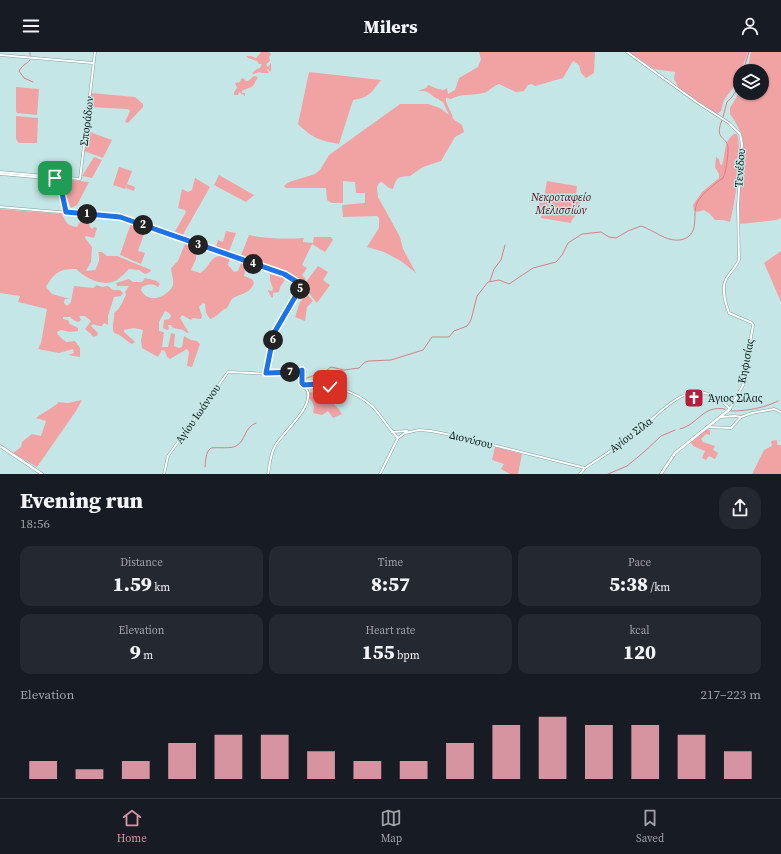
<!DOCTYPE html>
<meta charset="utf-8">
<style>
:root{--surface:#171b24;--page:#242831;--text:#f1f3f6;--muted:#9ea1a6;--line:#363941;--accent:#d594a0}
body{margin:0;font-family:"Source Serif 4",serif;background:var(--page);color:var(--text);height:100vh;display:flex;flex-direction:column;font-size:15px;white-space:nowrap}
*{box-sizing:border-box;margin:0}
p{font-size:13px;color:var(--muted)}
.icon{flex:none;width:22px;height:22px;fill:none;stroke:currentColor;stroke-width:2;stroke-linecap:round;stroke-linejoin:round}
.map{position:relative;height:422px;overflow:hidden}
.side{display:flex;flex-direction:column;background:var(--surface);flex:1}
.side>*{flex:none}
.fabs{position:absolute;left:733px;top:12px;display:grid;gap:8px}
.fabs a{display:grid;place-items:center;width:36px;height:36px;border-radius:50%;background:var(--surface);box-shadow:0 1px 3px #0004;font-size:20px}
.pin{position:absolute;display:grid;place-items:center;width:34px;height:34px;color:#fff;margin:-17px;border-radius:8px;box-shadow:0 2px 6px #0006}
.km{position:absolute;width:20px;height:20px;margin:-10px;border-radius:50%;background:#222;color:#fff;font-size:11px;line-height:20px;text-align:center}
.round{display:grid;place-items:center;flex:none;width:42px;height:42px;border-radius:16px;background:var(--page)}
.head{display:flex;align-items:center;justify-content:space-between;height:68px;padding:0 20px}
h1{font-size:22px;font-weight:800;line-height:30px}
.metrics{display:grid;grid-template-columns:repeat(3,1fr);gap:6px;height:68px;padding:4px 20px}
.metrics div{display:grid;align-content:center;border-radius:10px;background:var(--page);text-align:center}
.metrics b{font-size:20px;font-weight:800}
.metrics small{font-size:11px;font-weight:400}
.metrics p{font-size:11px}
.chart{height:112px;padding:8px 20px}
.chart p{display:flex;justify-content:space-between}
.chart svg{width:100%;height:72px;margin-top:4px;stroke:var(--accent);stroke-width:6}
header{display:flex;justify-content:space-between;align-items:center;height:52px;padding:0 20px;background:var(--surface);font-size:18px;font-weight:800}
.dock{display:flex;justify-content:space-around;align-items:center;height:56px;border-top:1px solid var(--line);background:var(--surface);font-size:11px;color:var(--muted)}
.dock a{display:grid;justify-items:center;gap:2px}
.dock .on{color:var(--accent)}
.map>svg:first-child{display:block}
</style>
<header><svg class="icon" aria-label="menu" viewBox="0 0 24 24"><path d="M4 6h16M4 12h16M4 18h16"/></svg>Milers<svg class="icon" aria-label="person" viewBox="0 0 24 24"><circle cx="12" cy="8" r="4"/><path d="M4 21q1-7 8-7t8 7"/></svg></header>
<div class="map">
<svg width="781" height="422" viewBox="0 0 781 422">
<rect width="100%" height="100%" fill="#c5e6e6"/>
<!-- green -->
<g fill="#f1a3a4">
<path d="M261 0H269L271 2 269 5 270 9 266 12 268 15 271 11V19L270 20 268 17 267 18 269 21H262L260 20 253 22 252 21 257 17 260 16 262 12H259L257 9 248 6 246 4H251L256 6Z"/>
<path d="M479 0H595L594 21 586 26 581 21 579 13 573 9 563 26 535 34 532 32 528 33 524 39 516 40 499 32C493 34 487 41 483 41 472 44 461 41 451 47L446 46C445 52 452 59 453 67L462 73 464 80 455 85 441 109 423 115 410 124C398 125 397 124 393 137L389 136 382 130 379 131 377 135 378 145 400 185 403 197 416 221 401 209 384 200 367 195 379 176V166L377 164 343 165 342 153 364 151 365 150V141H356L355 130 343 129V151H332L327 148 326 136H286L284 134 289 130 315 122 320 118 329 103 400 52H428L440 56 449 63 443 50 439 48V47C430 45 432 38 418 39L426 36 428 33 438 37 444 38 447 36 448 42 455 38 459 26 478 15 481 7Z"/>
<path d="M629 0H748L736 32 724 48 721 59 717 62 679 36 674 27 675 20 654 17Z"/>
<path d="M751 0H781V166L777 168 740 172C739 155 740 139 741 122 742 110 745 96 742 84 740 78 734 67 730 62V56L740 39V41H762V19H747Z"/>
<path d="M309 20 381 28C371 41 370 45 353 48L339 92C318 88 314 87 298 72Z"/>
<path d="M254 24 258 25 253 34 242 39V41H245V44L239 40 238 43H234V40L237 36 235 31 240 30 241 27 243 26 246 29H248Z"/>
<path d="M16 35 39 37 37 63 17 61 16 59Z"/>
<path d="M91 41 135 45 143 52V55L128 71 125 70 130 59 128 57 89 55Z"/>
<path d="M16 64 38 66 37 91H19L16 87Z"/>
<path d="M87 79 112 88 103 106 84 99Z"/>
<path d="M734 82H737C743 99 735 152 730 170L723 168H715L710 162 704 158 697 160 694 158 693 153 702 140 719 126V122L715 115 716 105 719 107 720 112 722 113C726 102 723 90 734 82Z"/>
<path d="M94 105 102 108 92 126 82 124Z"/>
<path d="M119 115 132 119 127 132 135 135 134 139 126 136 127 132 125 137 113 133Z"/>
<path d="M219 123 254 143 246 150 214 133Z"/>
<path d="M195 126 210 135 181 186 173 183 186 160 185 158 178 156 182 137 188 140 192 138Z"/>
<path d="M62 127 89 130 77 153 71 156 70 154 61 130Z"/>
<path d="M547 129 577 134 576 142 581 144C581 149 580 159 576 163 573 167 572 166 571 171L541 166 542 157 538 156 539 151H543Z"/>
<path d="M0 157 62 162C66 171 68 174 77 175L83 165 88 167 90 175 92 177 94 175 97 176 94 186 86 184 85 186 92 195 91 210 86 219 95 218C98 212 101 207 98 200H102L107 204H117L151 218 150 220 145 222 139 218 129 217C125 221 121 225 117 228 104 236 85 226 76 217 59 217 54 221 46 235L52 242 70 247H65L64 251 67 254 71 250 74 234 93 236 97 233 102 235 108 234 113 238H120L123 241 121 244 114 245 108 264V273L104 271 102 274H99L93 272 91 274 98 281 97 284 93 285 91 282 85 277 91 269 85 264H79L81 268 79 270 75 269 70 265H63V267L68 268 70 272 78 276V279L70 280 61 278 57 280 58 283 66 290 75 289 80 296V305L68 303 74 301 73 297 59 301 38 297 41 291 47 257 18 250 20 244 0 241Z"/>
<path d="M131 171 146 176 138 199 145 201 141 212 120 203Z"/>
<path d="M226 179 236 181 228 202 215 198 218 188 223 190Z"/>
<path d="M249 183C268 187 285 187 304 186L303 190 313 191 314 185H331L333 188 325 200 312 192 302 213 307 216 302 223 306 227 302 232 284 221 240 206Z"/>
<path d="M186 192 197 195 196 207 191 218 200 221C213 213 208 200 230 205L228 213 234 220 238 219 241 211 244 212 245 219 244 224C249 226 253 226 254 232 248 243 240 241 232 247 230 249 229 253 227 256 219 259 218 265 210 267L206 261 205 252 203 251 199 255 202 264 201 267 193 266 191 268 182 263 180 266 189 281H187L183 278 173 276 171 273H168L169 277 167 278 163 276 164 268 169 267 171 264 169 261 165 259 159 270V279L164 280 162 295H168L171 281 175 282 174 294 179 296 182 295 184 284 191 288 197 289 200 292 192 315 187 314 189 300 187 297 170 307 167 305 165 299 162 298 158 305 142 296 141 288 143 278 134 276 124 278V280L135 290 132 292C126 289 121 282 114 281 111 272 115 269 114 261 121 256 122 250 126 243L125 240 129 234H117L116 231 129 227 133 230H142L145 226C151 228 156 227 160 232L158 235C152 231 148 232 142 235L141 238C147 249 159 248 168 240 170 238 173 235 173 232 174 227 171 221 171 216L178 209 184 194Z"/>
<path d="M781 199V250L764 211Z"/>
<path d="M318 214 328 220 323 228 330 233 317 251 303 234Z"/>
<path d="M270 222 284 226 285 228 280 235 279 240 273 241V245L272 246 268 239V238L272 239 273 237 270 228Z"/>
<path d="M307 242 313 249 307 255 305 269 295 265 300 250Z"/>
<path d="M310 340C323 341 335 350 342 362L333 366 328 359 322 363 313 361 314 355 312 349 309 347Z"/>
<path d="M82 348 76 359 37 415 13 401 21 395 22 390 32 382 41 384 46 369 36 366C43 360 52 357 59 350L68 351Z"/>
<path d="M706 377 710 378V383L706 382 701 387 703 390 715 394 713 398 718 401 715 407 709 404 706 408 702 406 705 399 693 394 691 390Z"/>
<path d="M777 388V393H781V422H752L764 398 772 394 771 389Z"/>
<path d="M495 395 522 402 518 422H510L501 417 504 412 492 408Z"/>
</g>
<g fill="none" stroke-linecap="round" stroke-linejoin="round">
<!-- stream -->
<g stroke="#da7e81" stroke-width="1">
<path d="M30 0V4"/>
<path d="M30 8C26 13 24 11 19 19L24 26 33 30"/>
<path d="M743 19 749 0"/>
<path d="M723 65 727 50 732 45 739 34 740 27"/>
<path d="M490 229 494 217 501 208 505 193"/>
<path d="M304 327 326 319 331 315 344 318 359 316 365 310 369 309 391 308 423 298 432 285H449L454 279 467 274 471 268 477 244 488 230 499 228 509 232 533 216 556 210 562 203 568 191 582 182 601 180 609 185 616 186 628 179 641 174C656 179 668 192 684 187 700 181 692 162 697 151 701 143 709 137 716 131 718 129 721 128 723 126 726 121 728 104 728 98 729 83 713 90 722 68"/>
<path d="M731 359C747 359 764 356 778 349"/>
<path d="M680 377C699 372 702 353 725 357"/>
<path d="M205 415C206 408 205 401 211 396 218 395 231 397 236 394 246 389 244 375 256 371"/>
<path d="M608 422 627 414 644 400 661 384 675 378"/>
</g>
<!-- tertiary casing -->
<g stroke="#809e9f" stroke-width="3">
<g id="tertiary">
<path d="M0 3 93 11"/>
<path d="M0 120 80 127 95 0"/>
<path d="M0 122 46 126 50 125"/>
<path d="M55 126 61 136 66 160"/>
<path d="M0 155 118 165 284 222 300 232 302 233 275 281 266 321"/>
<path d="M302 331 304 332 303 334 301 333Z"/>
<path d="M304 333C327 331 355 338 373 355 382 365 389 377 398 386"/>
<path d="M721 365 735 364 741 365 752 361 774 357 781 360"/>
<path d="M707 375 731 376 741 365"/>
<path d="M392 380 407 379"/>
<path d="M164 422 168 404 228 320C247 320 285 325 302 318V331"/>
<path d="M268 422C270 413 270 403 275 394 283 380 311 358 308 341 308 338 305 336 303 333"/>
<path d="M380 422 398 386 405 381 419 378 431 379 461 385 585 416"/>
<path d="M580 422 585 416C603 404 621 393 638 379 667 356 693 318 730 357L743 333 753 273 752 271 729 261C725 250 720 234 728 224 732 218 736 215 739 208L738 153 742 92 740 82 729 71 698 51 627 0"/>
</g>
</g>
<!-- secondary casing -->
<g stroke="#809e9f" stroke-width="3.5">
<g id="secondary">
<path d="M0 394 42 422"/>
<path d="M661 422 675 401 730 357"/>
</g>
</g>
<!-- tertiary -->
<use href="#tertiary" stroke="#fff" stroke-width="2"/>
<!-- secondary -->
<use href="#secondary" stroke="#fff" stroke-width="2.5"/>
</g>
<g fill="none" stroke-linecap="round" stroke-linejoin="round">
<!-- route casing -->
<g stroke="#fff" stroke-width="8">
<path id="route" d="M55 126 61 136 66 160 120 165 284 222 302 233 274 281 266 321 296 320 302 318V331L304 333 317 332 330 335"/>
</g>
<!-- route -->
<use href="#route" stroke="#1a73e8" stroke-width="5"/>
</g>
<!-- icons -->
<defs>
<g id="church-square" transform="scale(1)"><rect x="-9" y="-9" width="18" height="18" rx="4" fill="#b21f38" stroke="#c5e6e6"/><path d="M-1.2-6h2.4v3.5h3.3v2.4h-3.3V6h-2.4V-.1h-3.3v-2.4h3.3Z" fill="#fff"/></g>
</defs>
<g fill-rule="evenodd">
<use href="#church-square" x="694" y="346"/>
</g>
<g text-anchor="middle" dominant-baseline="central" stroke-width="3" stroke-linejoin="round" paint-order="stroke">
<!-- street labels -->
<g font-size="11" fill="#081314" stroke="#c5e6e6">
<text transform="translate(87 69) rotate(-83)">Σποράδων</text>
<text transform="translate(740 116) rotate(-86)">Τενέδου</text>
<text transform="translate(746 309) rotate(-79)">Κηφισίας</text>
<text transform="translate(198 362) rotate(-55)">Αγίου Ιωάννου</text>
<text transform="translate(631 383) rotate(-37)">Αγίου Σίλα</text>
<text transform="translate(471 388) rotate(14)">Διονύσου</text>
</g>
<!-- park labels -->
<g font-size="11" font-style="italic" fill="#5d0918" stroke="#c5e6e6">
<text x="561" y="145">Νεκροταφείο<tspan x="561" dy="13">Μελισσίών</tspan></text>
</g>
<!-- poi labels -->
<g font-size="11" fill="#081314" stroke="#c5e6e6" text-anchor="start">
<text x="708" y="346">Άγιος Σίλας</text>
</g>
</g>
</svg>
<div class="fabs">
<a><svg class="icon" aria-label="layers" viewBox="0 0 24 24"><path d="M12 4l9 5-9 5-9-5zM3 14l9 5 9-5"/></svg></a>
</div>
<div class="pin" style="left:55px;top:126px;background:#1e9e55"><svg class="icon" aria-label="arrive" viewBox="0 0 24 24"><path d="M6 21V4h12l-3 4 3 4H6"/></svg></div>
<div class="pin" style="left:330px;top:335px;background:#d93025"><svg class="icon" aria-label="check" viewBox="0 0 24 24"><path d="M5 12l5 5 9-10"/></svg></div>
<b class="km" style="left:87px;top:162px">1</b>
<b class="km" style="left:143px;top:173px">2</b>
<b class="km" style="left:198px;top:193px">3</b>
<b class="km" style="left:253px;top:212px">4</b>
<b class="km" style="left:300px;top:237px">5</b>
<b class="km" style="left:273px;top:288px">6</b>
<b class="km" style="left:290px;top:320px">7</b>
</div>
<section class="side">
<div class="head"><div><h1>Evening run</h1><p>18:56</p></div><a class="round"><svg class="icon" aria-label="share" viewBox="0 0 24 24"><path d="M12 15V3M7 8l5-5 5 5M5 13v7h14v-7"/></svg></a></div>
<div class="metrics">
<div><p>Distance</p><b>1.59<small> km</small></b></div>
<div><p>Time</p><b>8:57</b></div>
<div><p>Pace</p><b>5:38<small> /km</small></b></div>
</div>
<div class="metrics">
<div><p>Elevation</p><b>9<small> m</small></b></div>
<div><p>Heart rate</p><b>155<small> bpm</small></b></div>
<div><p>kcal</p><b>120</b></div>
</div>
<div class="chart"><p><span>Elevation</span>217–223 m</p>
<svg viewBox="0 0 160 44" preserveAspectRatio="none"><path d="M5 44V33M15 44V38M25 44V33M35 44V22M45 44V17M55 44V17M65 44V27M75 44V33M85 44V33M95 44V22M105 44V11M115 44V6M125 44V11M135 44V11M145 44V17M155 44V27"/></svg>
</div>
</section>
<nav class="dock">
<a class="on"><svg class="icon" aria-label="home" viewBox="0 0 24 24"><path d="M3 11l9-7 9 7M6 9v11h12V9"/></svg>Home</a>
<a><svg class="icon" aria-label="map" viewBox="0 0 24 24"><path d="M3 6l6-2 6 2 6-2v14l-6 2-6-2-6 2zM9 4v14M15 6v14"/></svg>Map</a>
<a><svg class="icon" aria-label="saved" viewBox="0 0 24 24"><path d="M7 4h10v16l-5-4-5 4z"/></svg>Saved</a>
</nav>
